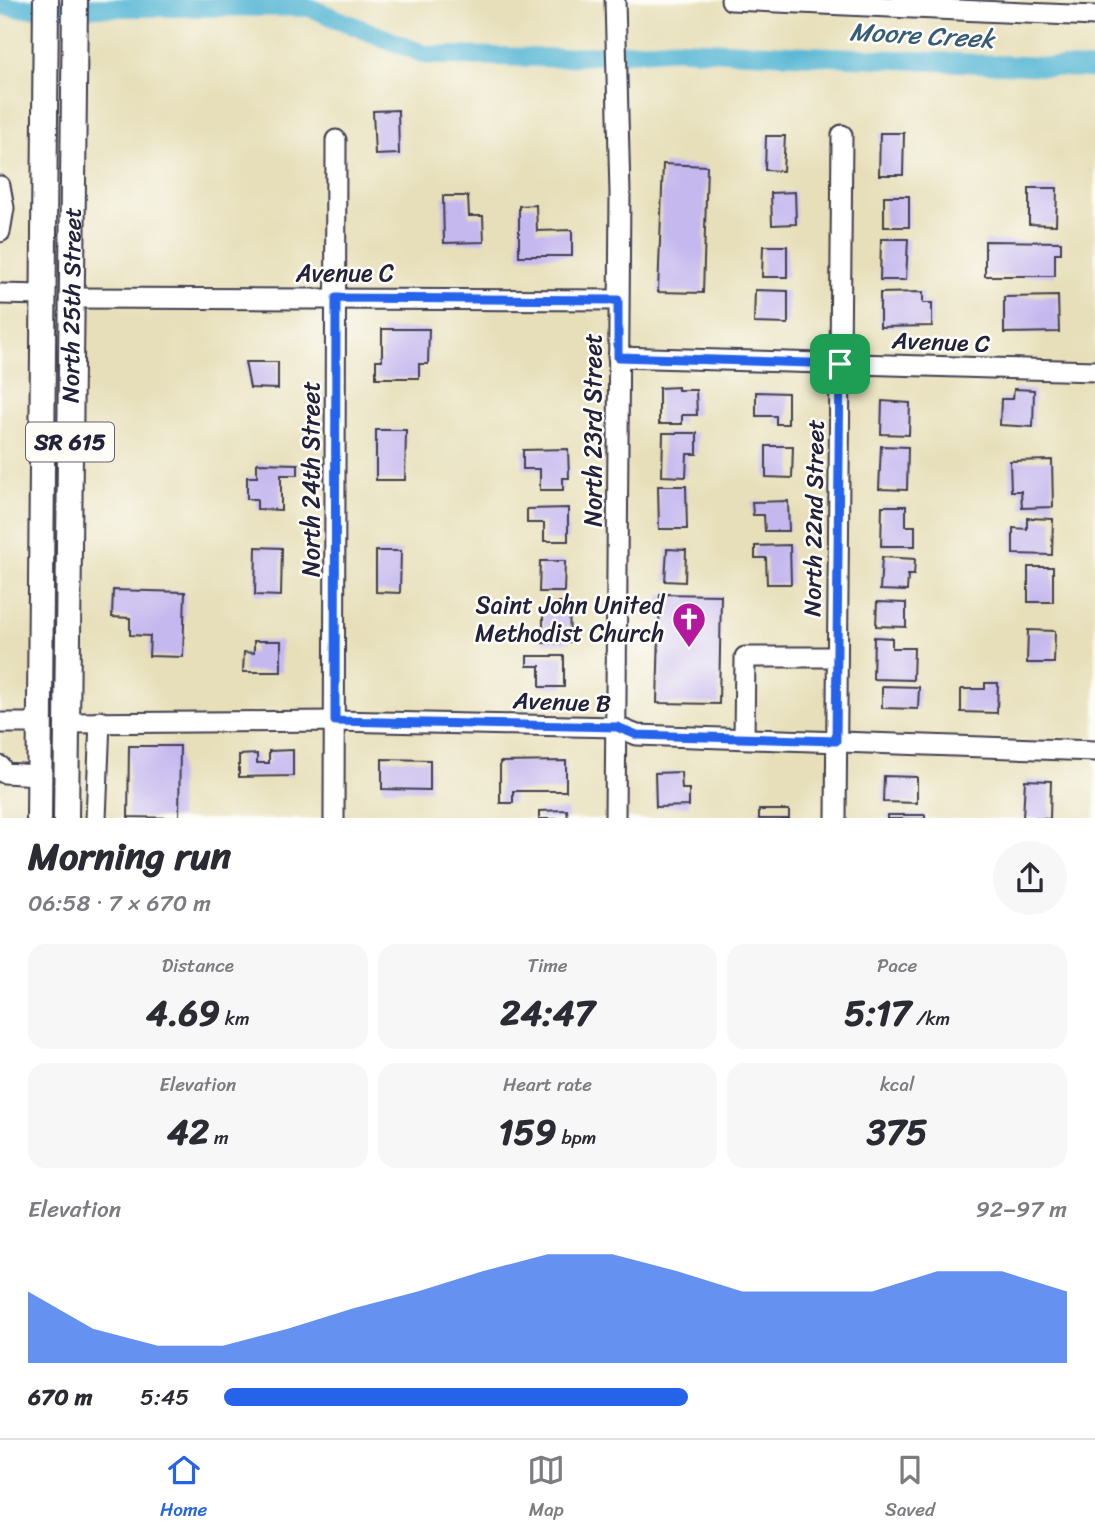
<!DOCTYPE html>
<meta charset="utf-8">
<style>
:root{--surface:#fff;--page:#f7f7f7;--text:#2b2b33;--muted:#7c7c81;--line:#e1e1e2;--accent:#2563eb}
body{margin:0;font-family:Sriracha,sans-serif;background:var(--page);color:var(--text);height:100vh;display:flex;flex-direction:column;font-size:26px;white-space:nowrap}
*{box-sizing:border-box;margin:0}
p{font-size:23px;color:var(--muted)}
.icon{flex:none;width:38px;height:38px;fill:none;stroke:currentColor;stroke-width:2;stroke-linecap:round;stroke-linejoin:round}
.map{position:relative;height:818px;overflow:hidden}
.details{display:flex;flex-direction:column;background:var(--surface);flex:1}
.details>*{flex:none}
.pin{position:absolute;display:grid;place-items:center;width:60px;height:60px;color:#fff;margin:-30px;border-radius:14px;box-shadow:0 4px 10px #0006}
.round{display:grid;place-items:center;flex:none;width:74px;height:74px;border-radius:37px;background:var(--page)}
.summary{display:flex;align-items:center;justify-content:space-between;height:119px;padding:0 28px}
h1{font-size:38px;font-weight:800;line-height:52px}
.metrics{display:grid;grid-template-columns:repeat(3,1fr);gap:10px;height:119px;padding:7px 28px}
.metrics div{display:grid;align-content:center;border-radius:18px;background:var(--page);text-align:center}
.metrics b{font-size:35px;font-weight:800}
.metrics small{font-size:19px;font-weight:400}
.metrics p{font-size:19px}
.chart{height:196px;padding:14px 28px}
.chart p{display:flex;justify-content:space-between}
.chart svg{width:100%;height:126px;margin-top:7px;fill:var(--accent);opacity:.7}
ul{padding:0 28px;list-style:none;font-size:23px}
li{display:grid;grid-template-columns:112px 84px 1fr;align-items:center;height:52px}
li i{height:18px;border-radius:9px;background:var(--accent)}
.dock{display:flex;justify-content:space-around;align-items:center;height:98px;border-top:2px solid var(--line);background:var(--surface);font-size:19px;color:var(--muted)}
.dock a{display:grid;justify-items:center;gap:4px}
.dock .on{color:var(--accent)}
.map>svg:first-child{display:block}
</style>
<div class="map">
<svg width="1095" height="819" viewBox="0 0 1095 819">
<rect width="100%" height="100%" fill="#fdfcf7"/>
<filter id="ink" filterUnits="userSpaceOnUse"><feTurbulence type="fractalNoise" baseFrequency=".0143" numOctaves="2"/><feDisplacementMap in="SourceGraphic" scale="14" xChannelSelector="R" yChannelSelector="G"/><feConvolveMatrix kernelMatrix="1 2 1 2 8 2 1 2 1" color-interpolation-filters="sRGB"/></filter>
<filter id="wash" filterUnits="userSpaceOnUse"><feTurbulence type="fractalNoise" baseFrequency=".00686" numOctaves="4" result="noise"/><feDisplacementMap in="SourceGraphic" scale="28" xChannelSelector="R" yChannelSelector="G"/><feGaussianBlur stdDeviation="1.57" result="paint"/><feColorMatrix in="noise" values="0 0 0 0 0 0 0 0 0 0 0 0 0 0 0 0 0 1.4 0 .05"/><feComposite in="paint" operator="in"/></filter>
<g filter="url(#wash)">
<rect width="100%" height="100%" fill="#e7dfb9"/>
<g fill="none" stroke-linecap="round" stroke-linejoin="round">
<!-- canal -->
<path stroke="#55b6d4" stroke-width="19" d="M0 5 16 8 308 7 426 55 558 58 673 49 1095 69"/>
</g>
<g id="blocks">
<!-- building -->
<g fill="#c5b8ee">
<path d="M398 110 399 154 375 155 373 111Z"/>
<path d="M880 133H904L903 175H879Z"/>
<path d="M766 136H785L783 171 765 170Z"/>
<path d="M663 164 707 166 703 293 658 292Z"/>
<path d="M1029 188H1057L1056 225 1029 224Z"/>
<path d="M795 192 796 224 772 225 771 193Z"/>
<path d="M443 196H468L469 216H483L484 242 444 243Z"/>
<rect x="884" y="196" width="25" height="31"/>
<path d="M536 205 537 231 572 230V256H519V206Z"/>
<path d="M881 239H908L906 280H880Z"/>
<path d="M985 241 1061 242V253H1055V276H985Z"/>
<path d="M763 246H787V277H762Z"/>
<path d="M755 290 788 291V324L754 323Z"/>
<path d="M923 292V303H932V326L880 327V293Z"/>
<path d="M1058 296 1059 332 1004 333V297Z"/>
<path d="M382 329H429L428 364H419V378H376V360H382Z"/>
<path d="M245 362H278V389L250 388Z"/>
<path d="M678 387V390H696L697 415H682V424H659V388Z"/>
<path d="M1014 389 1034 390 1033 427 1000 425 1001 399H1013Z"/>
<path d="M756 392 788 393V424H776V416H756Z"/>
<path d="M882 401 910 403 909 435 881 434Z"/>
<path d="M376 430H406L405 480H376Z"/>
<path d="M663 433H697V454H687L686 477 662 476Z"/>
<path d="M766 446H793L792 478 766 477Z"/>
<path d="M881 446 908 447 907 490 879 489Z"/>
<path d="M568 449 569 478H563V490H540V469H523V450Z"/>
<path d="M1052 460 1053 507 1022 508 1021 491H1011L1010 461Z"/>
<path d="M257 463 298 464V475H281V510L257 509V499H247V477H257Z"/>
<path d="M658 486H686L687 529H659Z"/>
<path d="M788 501 789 531H765L764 515H753L752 502Z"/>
<path d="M882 506H906V526H915V546H881Z"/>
<path d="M568 508V541H544V523H527V509Z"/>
<path d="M1027 518 1053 519 1052 555 1013 554V528L1027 529Z"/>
<path d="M790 545 791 584H767L766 558H755V546Z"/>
<path d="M256 547 282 548 281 596 255 595Z"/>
<path d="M667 549 686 550 685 582 665 581Z"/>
<path d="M376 551H401L400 593 376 592Z"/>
<path d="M882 557 915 559 914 575H908L907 591 880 590Z"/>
<path d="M540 561H565L564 592H539Z"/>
<rect x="1028" y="567" width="25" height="35"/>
<path d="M113 590 185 592 183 657 149 656 150 636 130 635V618L112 617Z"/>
<path d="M660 594 721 595 719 704 657 703Z"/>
<path d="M877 602 906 603V627L876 626Z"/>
<path d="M555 603H569L570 642 543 643V612H555Z"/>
<path d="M1028 630 1055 631 1054 663H1027Z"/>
<path d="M874 637 892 638V648H914L913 680 873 679Z"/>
<path d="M254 641H281V672H243L244 652 254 653Z"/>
<path d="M527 656H564V687H540V666H527Z"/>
<path d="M985 683H998L997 713 961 712V689H985Z"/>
<path d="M882 686 919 687 918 709 882 708Z"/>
<path d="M129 746H180L179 818 128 817Z"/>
<path d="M293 750V776L239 777V755L257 754V763H269V751Z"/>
<path d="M382 759 430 760V790L382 789Z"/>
<path d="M566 761V791H513V803H500V762Z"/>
<path d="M681 772 682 789H689V806L656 807 655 773Z"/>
<path d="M884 776 917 777V803L883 802Z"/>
<path d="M1025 780 1051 781 1050 819 1023 818Z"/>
<path d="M567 810 568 819H539V811Z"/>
<rect x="759" y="810" width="30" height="9"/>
<rect x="887" y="815" width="38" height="4"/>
</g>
</g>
</g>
<g filter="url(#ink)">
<use href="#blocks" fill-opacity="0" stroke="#403e4e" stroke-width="2"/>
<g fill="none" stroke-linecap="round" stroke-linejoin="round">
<!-- minor casing -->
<g stroke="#403e4e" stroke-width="23">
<g id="minor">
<path d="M615 0 620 193 615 819"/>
<path d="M731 0 1095 16"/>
<path d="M0 186 4 208 0 232"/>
<path d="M0 294 43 295"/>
<path d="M72 298 618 300"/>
<path d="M618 357 1095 371"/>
<path d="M0 723H39"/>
<path d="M67 723 335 721 617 727 637 735 1095 751"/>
<path d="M744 738 745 657H837"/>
<path d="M0 766 4 773 39 775"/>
<path d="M96 819 100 721"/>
<path d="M334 819 336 140"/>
<path d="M836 819 842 135"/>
</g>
</g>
<!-- major casing -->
<g stroke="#403e4e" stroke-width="28">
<g id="major">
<path d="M39 819 46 0"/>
<path id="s1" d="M66 819 75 0"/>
</g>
</g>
<!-- minor -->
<use href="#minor" stroke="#fff" stroke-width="19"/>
<!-- major -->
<use href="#major" stroke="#fff" stroke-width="24"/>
</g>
</g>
<g fill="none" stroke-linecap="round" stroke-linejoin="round" filter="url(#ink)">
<!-- route casing -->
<g stroke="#fff" stroke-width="14">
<path id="route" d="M336 298 618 300V357L840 364 836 741 637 735 617 727 335 721Z"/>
</g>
<!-- route -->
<use href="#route" stroke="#2563eb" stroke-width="9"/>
</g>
<!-- icons -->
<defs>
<g id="church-pin" transform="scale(1.75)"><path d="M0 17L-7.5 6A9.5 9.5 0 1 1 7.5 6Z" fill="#b5179e" stroke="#fdfcf7"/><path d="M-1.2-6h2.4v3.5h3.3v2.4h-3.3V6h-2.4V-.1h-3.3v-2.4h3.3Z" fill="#fff"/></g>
</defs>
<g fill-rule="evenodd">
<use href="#church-pin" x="689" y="619"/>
</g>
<g text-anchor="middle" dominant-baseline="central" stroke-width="5" stroke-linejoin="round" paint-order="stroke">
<!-- shield labels -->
<rect fill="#fdfcf7" stroke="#646373" stroke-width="2" x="26" y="422.5" width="88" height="39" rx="5"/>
<g font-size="23" font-weight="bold" fill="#22223b">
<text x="70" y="442">SR 615</text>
</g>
<!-- street labels -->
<g font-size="24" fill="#22223b" stroke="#fdfcf7">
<text x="345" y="273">Avenue C</text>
<text stroke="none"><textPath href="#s1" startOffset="514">North 25th Street</textPath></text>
<text transform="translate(941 342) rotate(2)">Avenue C</text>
<text transform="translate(593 430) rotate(-90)">North 23rd Street</text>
<text transform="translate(311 479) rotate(-90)">North 24th Street</text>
<text transform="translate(814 518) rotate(-89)">North 22nd Street</text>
<text transform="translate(562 702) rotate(2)">Avenue B</text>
</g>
<!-- poi labels -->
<g font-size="24" fill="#22223b" stroke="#fdfcf7" text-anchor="end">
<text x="664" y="605">Saint John United<tspan x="664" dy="28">Methodist Church</tspan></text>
</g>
<!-- water labels -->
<g font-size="26" font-style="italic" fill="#365d78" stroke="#fdfcf7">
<text transform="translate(922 35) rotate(3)">Moore Creek</text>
</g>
</g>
</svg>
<div class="pin" style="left:840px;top:364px;background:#1e9e55"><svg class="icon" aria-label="arrive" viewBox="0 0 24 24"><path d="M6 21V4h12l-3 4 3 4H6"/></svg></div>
</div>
<section class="details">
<div class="summary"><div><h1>Morning run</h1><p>06:58 · 7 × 670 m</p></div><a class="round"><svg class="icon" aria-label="share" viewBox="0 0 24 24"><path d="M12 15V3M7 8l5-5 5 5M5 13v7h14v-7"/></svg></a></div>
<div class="metrics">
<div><p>Distance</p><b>4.69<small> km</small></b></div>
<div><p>Time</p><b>24:47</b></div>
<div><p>Pace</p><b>5:17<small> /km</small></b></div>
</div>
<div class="metrics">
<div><p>Elevation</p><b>42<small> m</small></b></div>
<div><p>Heart rate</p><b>159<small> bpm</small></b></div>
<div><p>kcal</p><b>375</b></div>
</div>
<div class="chart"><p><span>Elevation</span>92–97 m</p>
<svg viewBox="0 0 160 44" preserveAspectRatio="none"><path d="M0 44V19L10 32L20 38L30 38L40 32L50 25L60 19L70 12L80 6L90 6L100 12L110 19L120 19L130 19L140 12L150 12L160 19V44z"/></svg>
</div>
<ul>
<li><b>670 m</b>5:45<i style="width:55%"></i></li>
</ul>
</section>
<nav class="dock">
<a class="on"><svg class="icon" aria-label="home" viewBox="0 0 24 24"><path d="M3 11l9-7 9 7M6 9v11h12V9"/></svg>Home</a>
<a><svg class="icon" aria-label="map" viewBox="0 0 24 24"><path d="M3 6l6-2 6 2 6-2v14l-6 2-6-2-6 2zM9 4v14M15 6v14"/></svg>Map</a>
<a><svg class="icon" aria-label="saved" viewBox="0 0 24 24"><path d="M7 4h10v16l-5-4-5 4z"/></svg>Saved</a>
</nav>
